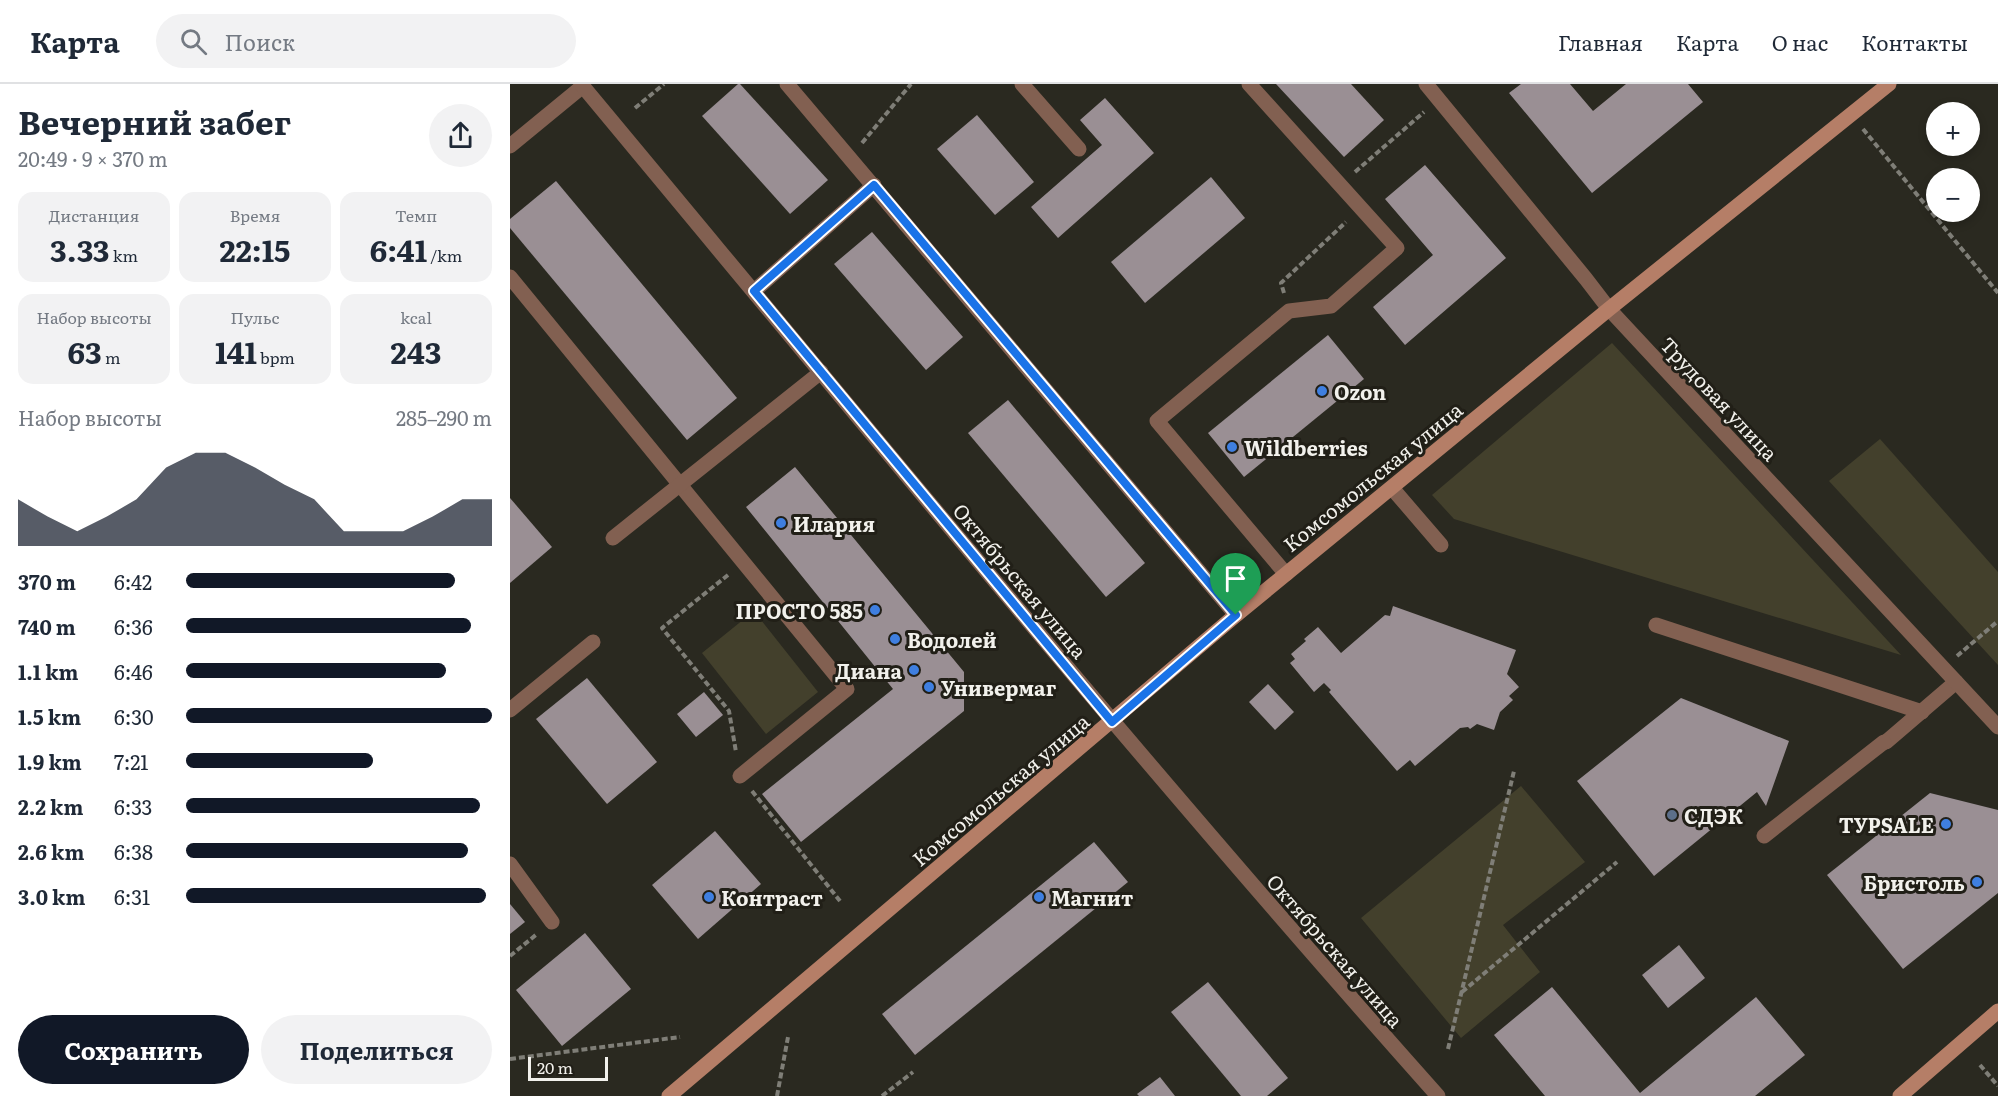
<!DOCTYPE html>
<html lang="ru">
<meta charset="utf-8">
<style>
:root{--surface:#fff;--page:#f2f2f3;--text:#1f2937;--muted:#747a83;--line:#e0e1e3;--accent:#111827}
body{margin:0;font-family:Literata,serif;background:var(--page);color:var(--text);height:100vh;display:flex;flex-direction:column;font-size:22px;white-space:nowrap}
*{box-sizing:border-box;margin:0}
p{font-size:20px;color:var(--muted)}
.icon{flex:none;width:33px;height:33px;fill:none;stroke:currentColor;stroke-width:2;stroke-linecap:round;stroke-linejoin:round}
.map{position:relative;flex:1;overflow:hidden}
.side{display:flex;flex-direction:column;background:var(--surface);width:510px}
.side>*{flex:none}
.controls{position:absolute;left:1416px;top:18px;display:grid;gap:12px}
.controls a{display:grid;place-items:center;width:54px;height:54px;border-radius:50%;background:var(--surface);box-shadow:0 3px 9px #0003;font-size:30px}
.scale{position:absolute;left:18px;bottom:15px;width:80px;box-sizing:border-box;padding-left:6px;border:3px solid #f2f1ec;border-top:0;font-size:16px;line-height:21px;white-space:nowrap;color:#f2f1ec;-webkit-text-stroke:4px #211f17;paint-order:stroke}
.pin{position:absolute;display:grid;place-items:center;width:51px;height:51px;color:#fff;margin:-62px -26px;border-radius:50% 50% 50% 0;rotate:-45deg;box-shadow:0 0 6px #0007}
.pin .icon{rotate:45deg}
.round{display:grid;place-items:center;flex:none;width:63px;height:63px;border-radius:32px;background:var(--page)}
.head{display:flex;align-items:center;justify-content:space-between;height:102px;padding:0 18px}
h1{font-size:33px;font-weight:700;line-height:45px}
.figures{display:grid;grid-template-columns:repeat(3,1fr);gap:9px;height:102px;padding:6px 18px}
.figures div{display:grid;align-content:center;border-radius:15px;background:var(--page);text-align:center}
.figures b{font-size:30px;font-weight:700}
.figures small{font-size:16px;font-weight:400}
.figures p{font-size:16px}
.chart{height:168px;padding:12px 18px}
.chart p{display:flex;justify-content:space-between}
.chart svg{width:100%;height:108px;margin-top:6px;fill:var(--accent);opacity:.7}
.primary-button{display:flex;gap:12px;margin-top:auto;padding:12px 18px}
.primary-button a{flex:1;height:69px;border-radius:36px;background:var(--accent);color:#fff;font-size:24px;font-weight:700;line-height:69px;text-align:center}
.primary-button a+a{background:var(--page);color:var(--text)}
ul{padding:0 18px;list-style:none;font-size:20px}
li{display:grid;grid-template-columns:96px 72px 1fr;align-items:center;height:45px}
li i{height:15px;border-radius:8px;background:var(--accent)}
header{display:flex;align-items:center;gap:36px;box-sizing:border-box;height:84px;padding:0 30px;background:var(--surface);border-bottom:2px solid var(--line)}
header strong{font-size:28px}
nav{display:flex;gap:33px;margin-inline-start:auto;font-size:21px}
.search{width:420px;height:54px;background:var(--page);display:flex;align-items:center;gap:15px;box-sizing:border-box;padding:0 21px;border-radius:33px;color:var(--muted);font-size:22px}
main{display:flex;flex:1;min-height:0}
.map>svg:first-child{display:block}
</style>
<header>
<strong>Карта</strong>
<div class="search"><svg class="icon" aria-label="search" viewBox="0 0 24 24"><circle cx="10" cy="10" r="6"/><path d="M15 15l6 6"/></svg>Поиск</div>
<nav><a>Главная</a><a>Карта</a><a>О нас</a><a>Контакты</a></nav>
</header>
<main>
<section class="side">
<div class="head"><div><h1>Вечерний забег</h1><p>20:49 · 9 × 370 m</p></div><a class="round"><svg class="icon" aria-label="share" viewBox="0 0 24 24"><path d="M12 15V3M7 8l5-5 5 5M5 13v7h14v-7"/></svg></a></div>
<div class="figures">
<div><p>Дистанция</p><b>3.33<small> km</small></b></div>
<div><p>Время</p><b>22:15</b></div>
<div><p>Темп</p><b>6:41<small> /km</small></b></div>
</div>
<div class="figures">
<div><p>Набор высоты</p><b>63<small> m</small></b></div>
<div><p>Пульс</p><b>141<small> bpm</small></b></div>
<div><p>kcal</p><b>243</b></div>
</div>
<div class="chart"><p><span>Набор высоты</span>285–290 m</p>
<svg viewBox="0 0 160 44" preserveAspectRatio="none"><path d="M0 44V25L10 32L20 38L30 32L40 25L50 12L60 6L70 6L80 12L90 19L100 25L110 38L120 38L130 38L140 32L150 25L160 25V44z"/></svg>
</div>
<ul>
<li><b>370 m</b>6:42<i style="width:88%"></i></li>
<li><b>740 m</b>6:36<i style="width:93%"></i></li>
<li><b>1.1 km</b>6:46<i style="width:85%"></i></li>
<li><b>1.5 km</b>6:30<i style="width:100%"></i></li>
<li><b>1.9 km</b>7:21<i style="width:61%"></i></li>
<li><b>2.2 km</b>6:33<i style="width:96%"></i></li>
<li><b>2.6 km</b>6:38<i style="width:92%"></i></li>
<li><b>3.0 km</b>6:31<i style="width:98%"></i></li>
</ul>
<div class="primary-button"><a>Сохранить</a><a>Поделиться</a></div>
</section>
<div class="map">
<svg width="1488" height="1012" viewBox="0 0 1488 1012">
<rect width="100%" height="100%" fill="#2a2920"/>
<!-- green -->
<g fill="#43402c">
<path d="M1102 259 1391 571 944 435 922 411Z"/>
<path d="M1370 355 1488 488V581L1319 397Z"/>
<path d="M244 527 308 608 256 650 192 569Z"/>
<path d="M1011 702 1075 778 993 841 1030 888 951 954 851 834Z"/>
</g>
<!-- building -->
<g fill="#9a8f94">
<path d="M228 0H230L318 96 280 130 192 32Z"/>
<path d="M766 0H841L874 36 834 73Z"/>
<path d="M1011 0H1060L1083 27 1116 0H1178L1193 18 1082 109 999 9Z"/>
<path d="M595 14 644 69 548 154 521 123 592 61 570 36Z"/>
<path d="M467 31 524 98 485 131 427 65Z"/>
<path d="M915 81 996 174 895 261 863 223 923 171 875 115Z"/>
<path d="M701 93 735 134 635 219 601 178Z"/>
<path d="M46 97 227 314 177 356 0 144V135Z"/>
<path d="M362 148 453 253 416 286 324 180Z"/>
<path d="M818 251 854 295 734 393 698 349Z"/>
<path d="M498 316 635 479 596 513 458 349Z"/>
<path d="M285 383 454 588V627L291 758 252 710 383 605 236 423Z"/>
<path d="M0 414 42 463 0 499Z"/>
<path d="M883 522 1006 566 997 590 1009 603 999 612 1003 616 990 628 984 646 967 640 960 645 958 643 950 644 905 682 900 676 887 687 819 608 821 606 814 599 804 608 780 579 785 575 781 570 796 557 794 555 808 543 831 569 875 531 880 532Z"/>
<path d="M77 594 147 678 97 720 26 635Z"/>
<path d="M758 600 784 628 765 646 739 618Z"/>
<path d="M194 608 213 631 186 653 167 630Z"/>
<path d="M1171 614 1279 657 1256 722 1247 708 1144 792 1067 697Z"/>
<path d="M1420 709 1488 726V809L1393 885 1317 791Z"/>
<path d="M205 747 251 800 188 855 142 801Z"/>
<path d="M584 758 618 798 405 971 372 930Z"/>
<path d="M0 820 15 838 0 850Z"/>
<path d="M75 849 121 905 52 962 6 906Z"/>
<path d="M1169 861 1195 894 1158 924 1132 891Z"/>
<path d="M698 898 778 994 757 1012H731L661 928Z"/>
<path d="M1042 903 1130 1009 1246 913 1295 971 1245 1012H1035L984 951Z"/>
<path d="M650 993 665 1012H629L627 1010Z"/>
</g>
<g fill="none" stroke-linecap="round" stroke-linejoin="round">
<!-- path -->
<g stroke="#7f7e77" stroke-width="4" stroke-dasharray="6 3" stroke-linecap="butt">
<path d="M125 24 154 0"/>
<path d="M1353 45 1488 209"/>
<path d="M352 59 401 0"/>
<path d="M845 88 914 28"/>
<path d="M774 209 771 199 836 138"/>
<path d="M218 491 152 544 219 627 226 668"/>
<path d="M1447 572 1488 537"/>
<path d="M242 707 330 817"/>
<path d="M0 872 27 850"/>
<path d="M952 908 1107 778"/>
<path d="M938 965 1004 687"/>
<path d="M0 975 170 953"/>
<path d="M1470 981 1488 1002"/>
<path d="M267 1012 278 953"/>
<path d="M372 1012 403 988"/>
</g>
<!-- lane -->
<g stroke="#826051" stroke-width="15">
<path d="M277 0 726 531"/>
<path d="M512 0 569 65"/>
<path d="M739 0 887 164 821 222 779 227 647 337 776 490"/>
<path d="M0 62 73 2"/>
<path d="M0 193 337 605 230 692"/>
<path d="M244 207 364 101"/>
<path d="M882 404 931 461"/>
<path d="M103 454 311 288"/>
<path d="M1146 541 1412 628"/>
<path d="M0 626 83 558"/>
<path d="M1376 658 1446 598"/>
<path d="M1254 752 1374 658"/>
<path d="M0 780 42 838"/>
</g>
<!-- street -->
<g stroke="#826051" stroke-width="15">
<path d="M71 0C354 340 634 682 928 1012"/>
<path d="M916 0 1076 195 1099 225 1488 643"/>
</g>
<!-- secondary -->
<g stroke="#b57e67" stroke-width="15">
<path d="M159 1012 726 531 1099 225 1379 0"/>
<path d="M1390 1012 1488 927"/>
</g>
</g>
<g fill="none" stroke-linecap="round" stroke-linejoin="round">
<!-- route casing -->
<g stroke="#fff" stroke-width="12">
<path id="route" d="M364 101 726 531 602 638 244 207Z"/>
</g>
<!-- route -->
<use href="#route" stroke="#1a73e8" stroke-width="8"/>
</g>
<!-- markers -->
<g fill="#3f7fe0" stroke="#211f17" stroke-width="2">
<circle cx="812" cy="307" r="6"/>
<circle cx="722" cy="363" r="6"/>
<circle cx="271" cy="439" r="6"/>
<circle cx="365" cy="526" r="6"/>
<circle cx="385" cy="555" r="6"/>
<circle cx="404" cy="586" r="6"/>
<circle cx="419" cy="603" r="6"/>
<circle cx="1436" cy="740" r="6"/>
<circle cx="1467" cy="798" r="6"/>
<circle cx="199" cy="813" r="6"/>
<circle cx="529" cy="813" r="6"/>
</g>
<circle fill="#5c6f8a" stroke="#211f17" stroke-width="2" cx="1162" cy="731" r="6"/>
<g text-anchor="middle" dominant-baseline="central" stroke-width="6" stroke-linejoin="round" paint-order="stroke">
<!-- poi labels -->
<g font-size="20" font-weight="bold" fill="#f2f1ec" stroke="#211f17" text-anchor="start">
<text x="824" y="307">Ozon</text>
<text x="734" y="363">Wildberries</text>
<text x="283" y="439">Илария</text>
<text x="353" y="526" text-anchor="end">ПРОСТО 585</text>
<text x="397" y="555">Водолей</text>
<text x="392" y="586" text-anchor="end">Диана</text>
<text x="431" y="603">Универмаг</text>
<text x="1174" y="731">СДЭК</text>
<text x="1424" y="740" text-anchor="end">ТУРSALE</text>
<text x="1455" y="798" text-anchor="end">Бристоль</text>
<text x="211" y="813">Контраст</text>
<text x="541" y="813">Магнит</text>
</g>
<!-- street labels -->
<g font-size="20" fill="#f2f1ec" stroke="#211f17">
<text transform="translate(1210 314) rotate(47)">Трудовая улица</text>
<text transform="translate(862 392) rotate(-39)">Комсомольская улица</text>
<text transform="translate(511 496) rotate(50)">Октябрьская улица</text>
<text transform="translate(490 705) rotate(-40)">Комсомольская улица</text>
<text transform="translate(826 866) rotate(49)">Октябрьская улица</text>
</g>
</g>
</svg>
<div class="controls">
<a>+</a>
<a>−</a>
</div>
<div class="scale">20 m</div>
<div class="pin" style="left:726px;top:531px;background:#1e9e55"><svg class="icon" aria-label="arrive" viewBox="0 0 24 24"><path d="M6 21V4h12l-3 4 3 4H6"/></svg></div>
</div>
</main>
